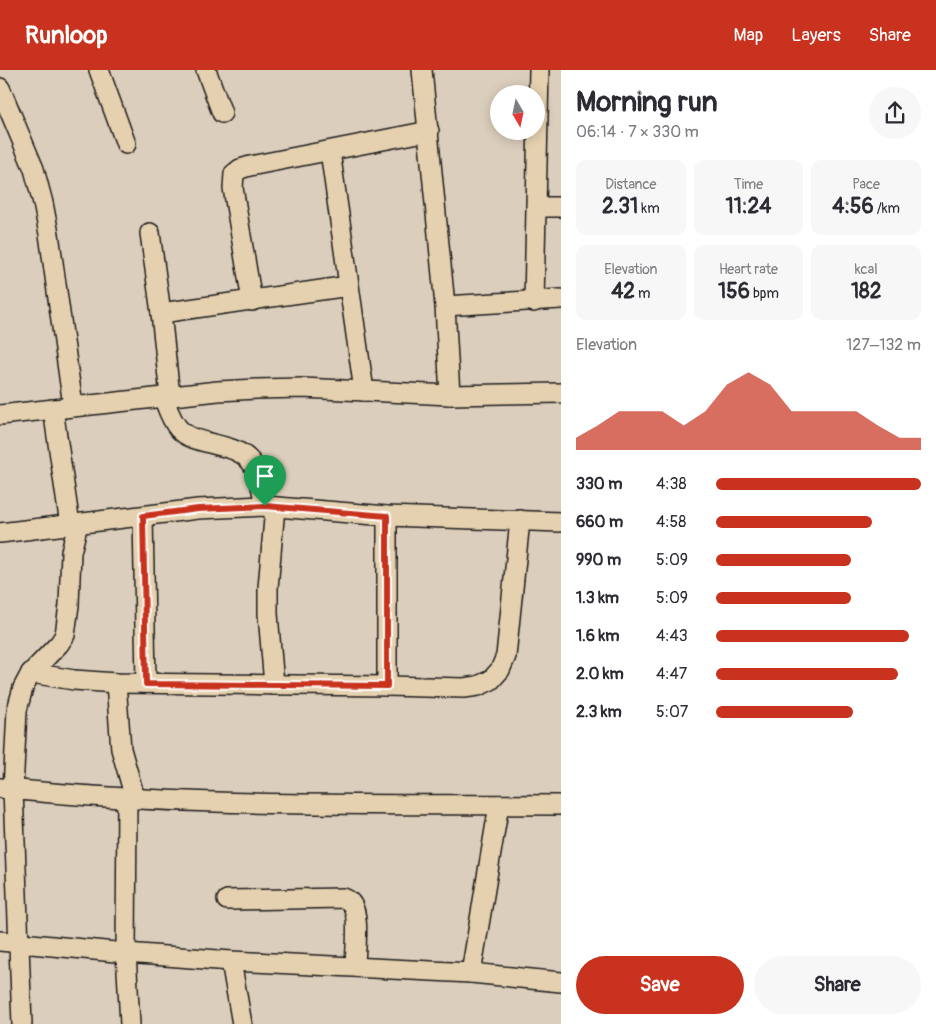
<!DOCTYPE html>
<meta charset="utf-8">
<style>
:root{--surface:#fff;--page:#f7f7f7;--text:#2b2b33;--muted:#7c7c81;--accent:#c8321e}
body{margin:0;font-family:Pangolin,sans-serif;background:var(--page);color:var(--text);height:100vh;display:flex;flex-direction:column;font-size:19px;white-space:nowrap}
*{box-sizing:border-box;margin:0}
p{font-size:16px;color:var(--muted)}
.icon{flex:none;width:28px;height:28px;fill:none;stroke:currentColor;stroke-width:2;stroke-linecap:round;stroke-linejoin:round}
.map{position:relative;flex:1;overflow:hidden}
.details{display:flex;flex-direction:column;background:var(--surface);width:375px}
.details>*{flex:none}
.needle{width:32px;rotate:171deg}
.buttons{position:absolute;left:490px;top:15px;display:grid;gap:10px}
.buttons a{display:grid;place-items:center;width:55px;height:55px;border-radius:50%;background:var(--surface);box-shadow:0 2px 12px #0003;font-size:25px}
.pin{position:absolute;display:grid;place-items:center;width:42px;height:42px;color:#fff;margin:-51px -21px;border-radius:50% 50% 50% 0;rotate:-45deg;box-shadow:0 0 5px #0007}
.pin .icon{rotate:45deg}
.round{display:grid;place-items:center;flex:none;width:52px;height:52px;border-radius:26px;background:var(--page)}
.headline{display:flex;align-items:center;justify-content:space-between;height:85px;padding:0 15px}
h1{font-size:28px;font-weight:700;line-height:38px}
.metrics{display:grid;grid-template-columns:repeat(3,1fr);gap:8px;height:85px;padding:5px 15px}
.metrics div{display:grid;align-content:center;border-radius:10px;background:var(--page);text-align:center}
.metrics b{font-size:21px;font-weight:700}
.metrics small{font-size:14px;font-weight:400}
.metrics p{font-size:14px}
.chart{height:140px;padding:10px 15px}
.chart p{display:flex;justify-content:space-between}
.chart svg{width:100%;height:90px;margin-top:5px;fill:var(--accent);opacity:.7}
.action{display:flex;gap:10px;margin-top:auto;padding:10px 15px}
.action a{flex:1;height:58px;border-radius:30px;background:var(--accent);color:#fff;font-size:20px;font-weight:700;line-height:58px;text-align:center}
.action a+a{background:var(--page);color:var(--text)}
ul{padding:0 15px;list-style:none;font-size:16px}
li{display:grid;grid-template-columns:80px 60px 1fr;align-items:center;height:38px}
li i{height:12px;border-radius:6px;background:var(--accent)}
header{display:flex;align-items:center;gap:30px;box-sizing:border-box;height:70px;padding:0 25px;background:var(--accent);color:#fff}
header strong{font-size:24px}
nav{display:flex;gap:28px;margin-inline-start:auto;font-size:18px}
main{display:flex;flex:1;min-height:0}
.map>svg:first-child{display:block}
</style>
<header>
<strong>Runloop</strong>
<nav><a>Map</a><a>Layers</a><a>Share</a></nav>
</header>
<main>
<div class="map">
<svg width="561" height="954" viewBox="0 0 561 954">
<rect width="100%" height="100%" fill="#dccebc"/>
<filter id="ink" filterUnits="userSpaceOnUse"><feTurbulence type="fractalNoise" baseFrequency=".02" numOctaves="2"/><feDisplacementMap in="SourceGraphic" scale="10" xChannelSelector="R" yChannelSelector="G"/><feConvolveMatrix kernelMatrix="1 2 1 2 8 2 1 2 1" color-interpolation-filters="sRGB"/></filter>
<g filter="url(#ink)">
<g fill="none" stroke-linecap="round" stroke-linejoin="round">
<!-- minor casing -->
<g stroke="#1c1c1c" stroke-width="22">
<g id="minor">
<path d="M99 0 126 74"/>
<path d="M206 0 222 43"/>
<path d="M422 0 445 236 450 325 561 323"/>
<path d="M0 18 34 99 43 133 49 164 73 336"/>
<path d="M330 81 364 321"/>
<path d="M537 137H561"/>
<path d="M150 163 161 243 170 326"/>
<path d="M252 231 233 118 234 104 240 99 250 96 429 61"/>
<path d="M534 232 539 0"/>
<path d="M445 236 561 229"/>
<path d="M161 243 349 216"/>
<path d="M163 327C167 337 171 350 178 358 196 379 237 369 253 395 261 406 262 423 265 436"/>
<path d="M53 339 70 455"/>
<path d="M0 345 218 321 257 319 302 318 450 325"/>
<path d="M143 446 146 613"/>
<path d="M0 463 198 439 265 436 387 446 561 452"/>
<path d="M31 603 74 610 116 613 387 616 464 618 478 616 491 610 500 600 506 586 520 450"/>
<path d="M116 613 121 679 135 728"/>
<path d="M274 615 268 544V518L275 437"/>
<path d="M387 616V446"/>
<path d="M0 718C186 738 374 734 561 735"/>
<path d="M127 728 126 883 130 954"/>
<path d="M227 830 343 828C345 828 349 831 350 832 361 843 355 881 355 896"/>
<path d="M0 871 126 883 231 891 471 903 561 912"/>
<path d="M231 891 242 954"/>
<path d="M471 903 499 735"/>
<path d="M22 954 13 720 17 640 23 618 31 603 59 574 65 565 69 535 71 482 78 454"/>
</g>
</g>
<!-- minor -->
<use href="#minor" stroke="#e5d1af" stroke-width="19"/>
</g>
</g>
<g fill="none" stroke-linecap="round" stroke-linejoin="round" filter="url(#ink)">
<!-- route casing -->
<g stroke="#fff" stroke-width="10">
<path id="route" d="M265 436 387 446V616L146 614 143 446 198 439Z"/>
</g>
<!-- route -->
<use href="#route" stroke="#c8321e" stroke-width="6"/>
</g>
</svg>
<div class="buttons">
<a><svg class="needle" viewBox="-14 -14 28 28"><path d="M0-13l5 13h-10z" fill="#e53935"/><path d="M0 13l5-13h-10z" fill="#7c7c81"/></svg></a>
</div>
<div class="pin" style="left:265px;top:436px;background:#1e9e55"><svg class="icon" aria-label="arrive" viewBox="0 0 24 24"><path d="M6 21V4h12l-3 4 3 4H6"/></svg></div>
</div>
<section class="details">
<div class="headline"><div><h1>Morning run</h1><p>06:14 · 7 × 330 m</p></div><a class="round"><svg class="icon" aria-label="share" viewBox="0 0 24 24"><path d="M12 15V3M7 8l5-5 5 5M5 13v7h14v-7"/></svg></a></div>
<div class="metrics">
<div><p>Distance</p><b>2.31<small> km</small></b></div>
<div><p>Time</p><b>11:24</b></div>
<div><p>Pace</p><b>4:56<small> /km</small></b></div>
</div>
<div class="metrics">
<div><p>Elevation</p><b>42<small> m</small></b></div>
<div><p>Heart rate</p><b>156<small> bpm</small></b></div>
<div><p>kcal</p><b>182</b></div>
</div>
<div class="chart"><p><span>Elevation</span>127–132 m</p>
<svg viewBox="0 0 160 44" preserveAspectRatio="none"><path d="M0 44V38L10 32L20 25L30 25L40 25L50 32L60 25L70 12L80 6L90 12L100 25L110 25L120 25L130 25L140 32L150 38L160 38V44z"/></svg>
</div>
<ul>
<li><b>330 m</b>4:38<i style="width:100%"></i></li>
<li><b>660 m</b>4:58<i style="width:76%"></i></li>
<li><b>990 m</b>5:09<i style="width:66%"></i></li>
<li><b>1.3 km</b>5:09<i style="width:66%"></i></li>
<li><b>1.6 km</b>4:43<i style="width:94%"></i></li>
<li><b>2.0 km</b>4:47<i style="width:89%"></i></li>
<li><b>2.3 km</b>5:07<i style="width:67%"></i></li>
</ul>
<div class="action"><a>Save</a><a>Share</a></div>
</section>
</main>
